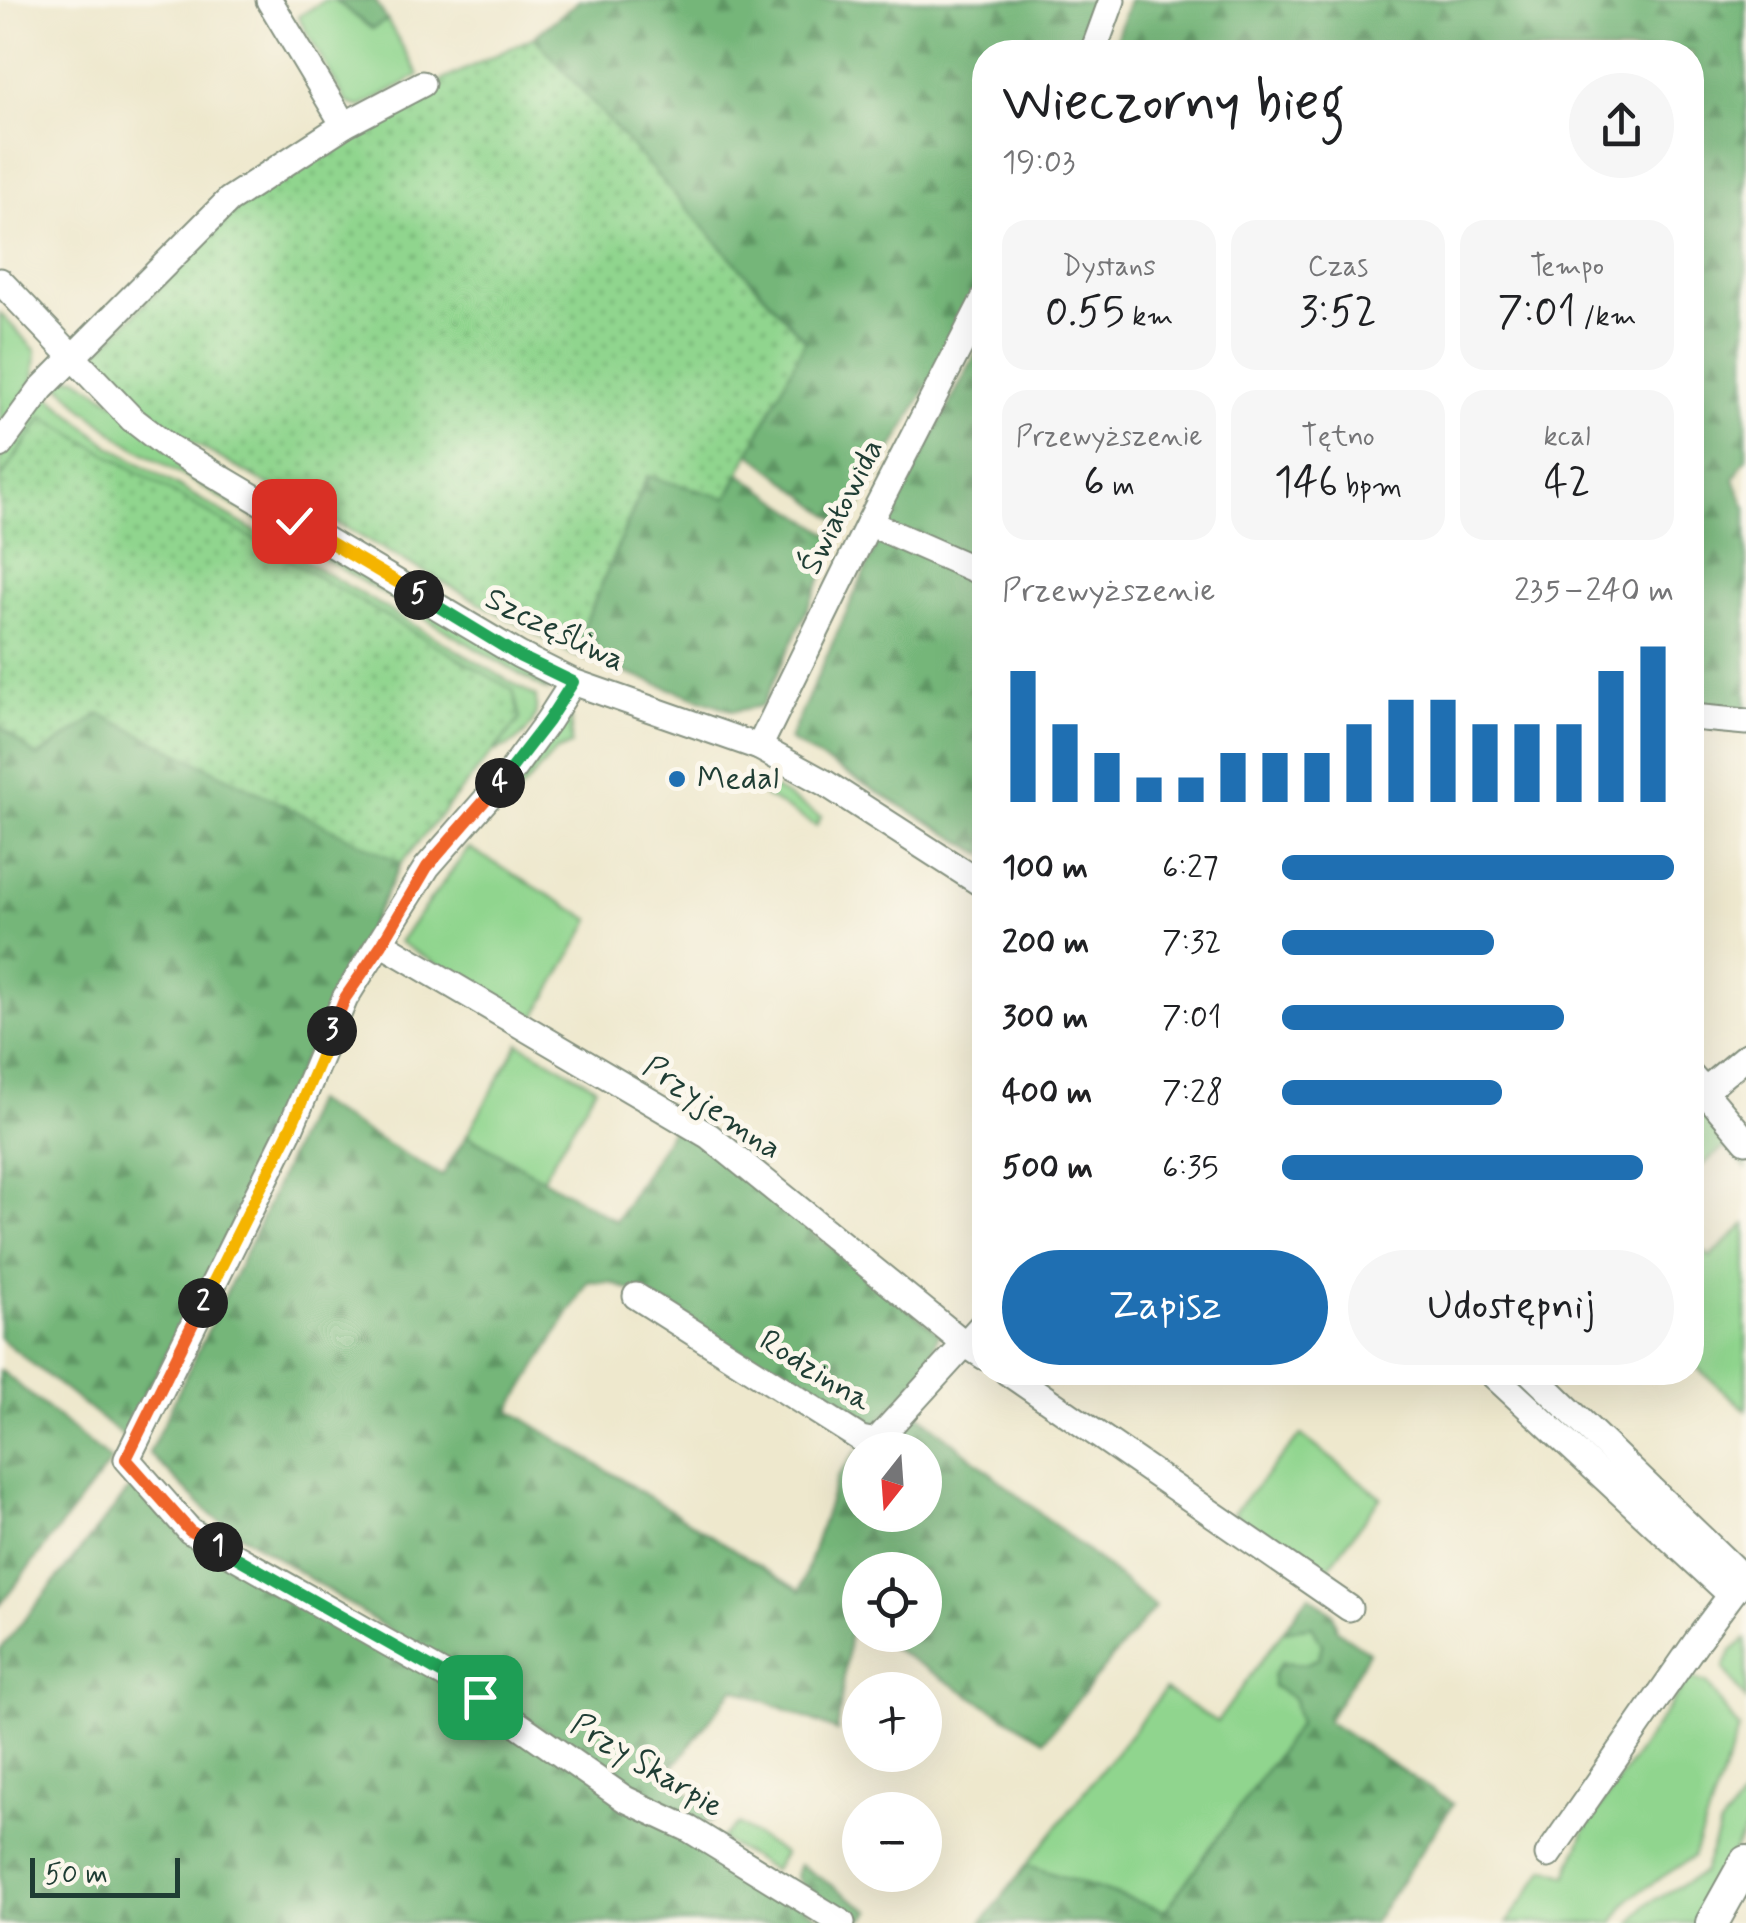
<!DOCTYPE html>
<html lang="pl">
<meta charset="utf-8">
<style>
:root{--surface:#fff;--page:#f6f6f6;--text:#202124;--muted:#757577;--accent:#1f6fb2}
body{margin:0;font-family:Mynerve,sans-serif;background:var(--page);color:var(--text);height:100vh;display:flex;flex-direction:column;font-size:38px;white-space:nowrap}
*{box-sizing:border-box;margin:0}
p{font-size:32px;color:var(--muted)}
.icon{flex:none;width:55px;height:55px;fill:none;stroke:currentColor;stroke-width:2;stroke-linecap:round;stroke-linejoin:round}
.map{position:relative;flex:1;overflow:hidden}
.drawer{position:absolute;left:972px;top:40px;width:732px;height:1345px;display:flex;flex-direction:column;background:var(--surface);border-radius:40px;box-shadow:0 10px 40px #0002}
.drawer>*{flex:none}
.needle{width:65px;rotate:197deg}
.controls{position:absolute;left:842px;top:1432px;display:grid;gap:20px}
.controls a{display:grid;place-items:center;width:100px;height:100px;border-radius:50%;background:var(--surface);box-shadow:0 10px 40px #0002;font-size:50px}
.scale{position:absolute;left:30px;bottom:25px;width:150px;box-sizing:border-box;padding-left:10px;border:5px solid #1f3d34;border-top:0;font-size:28px;line-height:35px;white-space:nowrap;color:#1f3d34;-webkit-text-stroke:8px #fbf7ec;paint-order:stroke}
.pin{position:absolute;display:grid;place-items:center;width:85px;height:85px;color:#fff;margin:-42px;border-radius:20px;box-shadow:0 5px 15px #0006}
.km{position:absolute;width:50px;height:50px;margin:-25px;border-radius:50%;background:#222;color:#fff;font-size:28px;line-height:50px;text-align:center}
.round{display:grid;place-items:center;flex:none;width:105px;height:105px;border-radius:52px;background:var(--page)}
.headline{display:flex;align-items:center;justify-content:space-between;height:170px;padding:0 30px}
h1{font-size:55px;font-weight:600;line-height:75px}
.metrics{display:grid;grid-template-columns:repeat(3,1fr);gap:15px;height:170px;padding:10px 30px}
.metrics div{display:grid;align-content:center;border-radius:25px;background:var(--page);text-align:center}
.metrics b{font-size:42px;font-weight:600}
.metrics small{font-size:28px;font-weight:400}
.metrics p{font-size:28px}
.chart{height:280px;padding:20px 30px}
.chart p{display:flex;justify-content:space-between}
.chart svg{width:100%;height:180px;margin-top:10px;stroke:var(--accent);stroke-width:6}
.primary-button{display:flex;gap:20px;margin-top:auto;padding:20px 30px}
.primary-button a{flex:1;height:115px;border-radius:60px;background:var(--accent);color:#fff;font-size:40px;font-weight:600;line-height:115px;text-align:center}
.primary-button a+a{background:var(--page);color:var(--text)}
ul{padding:0 30px;list-style:none;font-size:32px}
li{display:grid;grid-template-columns:160px 120px 1fr;align-items:center;height:75px}
li i{height:25px;border-radius:12px;background:var(--accent)}
.map>svg:first-child{display:block}
</style>
<div class="map">
<svg width="1746" height="1923" viewBox="0 0 1746 1923">
<defs>
<pattern id="forest-firs" width="22" height="20" patternUnits="userSpaceOnUse" patternTransform="scale(2.5)"><rect width="22" height="20" fill="#74b679"/><path d="M5 1l3.5 6h-7zM16 11l3.5 6h-7z" fill="#5f9564"/></pattern>
<pattern id="garden-dots" width="8" height="8" patternUnits="userSpaceOnUse" patternTransform="scale(2.5)"><rect width="8" height="8" fill="#90d58e"/><path d="M2 2h.1M6 6h.1" fill="none" stroke="#75ae75" stroke-width="1.8" stroke-linecap="round"/></pattern>
</defs>
<rect width="100%" height="100%" fill="#fbf7ec"/>
<filter id="ink" filterUnits="userSpaceOnUse"><feTurbulence type="fractalNoise" baseFrequency=".01" numOctaves="2"/><feDisplacementMap in="SourceGraphic" scale="20" xChannelSelector="R" yChannelSelector="G"/><feConvolveMatrix kernelMatrix="1 2 1 2 8 2 1 2 1" color-interpolation-filters="sRGB"/></filter>
<filter id="wash" filterUnits="userSpaceOnUse"><feTurbulence type="fractalNoise" baseFrequency=".0048" numOctaves="4" result="noise"/><feDisplacementMap in="SourceGraphic" scale="40" xChannelSelector="R" yChannelSelector="G"/><feGaussianBlur stdDeviation="2.25" result="paint"/><feColorMatrix in="noise" values="0 0 0 0 0 0 0 0 0 0 0 0 0 0 0 0 0 1.4 0 .05"/><feComposite in="paint" operator="in"/></filter>
<g filter="url(#wash)">
<rect width="100%" height="100%" fill="#eee8cd"/>
<!-- green -->
<g fill="#90d58e" stroke="#588961" stroke-width="2.5">
<path d="M325 0H335L372 29 387 20 419 75 361 107 347 103 298 17Z"/>
<path d="M0 313 36 351 34 379 0 434Z"/>
<path d="M68 377 77 378 542 676 548 691 123 440 84 409 58 383Z"/>
<path d="M48 395 108 445 536 697C536 704 537 710 535 716 530 733 511 747 495 751L520 719 42 417 0 480V460Z"/>
<path d="M558 719H571V745L556 751 499 814 498 811 541 755Z"/>
<path d="M766 783 821 817 816 826 760 793Z"/>
<path d="M469 848 591 920 533 1021 399 942Z"/>
<path d="M519 1043 596 1087 542 1179 467 1135Z"/>
<path d="M1692 1100 1746 1162V1169L1725 1147 1693 1173Z"/>
<path d="M1746 1224V1410L1693 1364 1692 1240 1710 1257Z"/>
<path d="M1301 1435 1381 1497 1322 1576 1233 1513Z"/>
<path d="M1312 1625 1322 1644 1319 1659 1305 1664 1282 1662 1273 1686 1294 1699 1299 1724 1165 1911 1026 1866 1165 1690 1217 1722 1283 1631Z"/>
<path d="M1746 1639V1700L1724 1669 1731 1651Z"/>
<path d="M1689 1678 1707 1683 1739 1729 1693 1857 1630 1898 1613 1923H1507L1546 1868 1567 1876 1585 1829Z"/>
<path d="M1746 1793V1829L1694 1923H1632L1644 1906 1703 1873 1720 1826Z"/>
<path d="M738 1824 784 1854 773 1870 720 1839Z"/>
</g>
<!-- forest -->
<g fill="url(#forest-firs)" stroke="#4a7a56" stroke-width="2.5">
<path d="M335 0H375L387 20 372 29Z"/>
<path d="M580 0H1096L1079 52H985V271L940 363 860 507 839 522 750 453 805 340 534 37Z"/>
<path d="M1129 0H1746V457L1734 479 1746 508V709L1693 703 1692 52H1112Z"/>
<path d="M985 336V855L789 740 879 540Z"/>
<path d="M740 474 839 541 762 706 734 711 572 654 648 476 727 498Z"/>
<path d="M100 714 401 863 298 1071 260 1171 124 1437 0 1338V726L38 757Z"/>
<path d="M313 1101 442 1176 467 1135 616 1221 674 1126 706 1146 939 1333 927 1369 869 1433 672 1308 612 1283 588 1282 510 1410 800 1591 837 1477 858 1450 860 1515H925V1450H879L916 1412 1155 1607 1044 1740 871 1635H925V1570H860V1628L851 1623 837 1731 734 1688 665 1778 718 1812 711 1821 697 1824 684 1820 211 1515 149 1453 262 1218Z"/>
<path d="M0 1370 111 1461 0 1605Z"/>
<path d="M136 1481 829 1923H0V1650Z"/>
<path d="M1309 1595 1333 1614 1337 1630 1369 1652 1327 1721 1453 1804 1373 1923H982L1027 1865 1165 1911 1299 1724 1294 1699 1273 1686V1675L1282 1662 1305 1664 1319 1658 1322 1644 1312 1626 1283 1631Z"/>
<path d="M799 1864 871 1911 864 1919C845 1918 803 1893 796 1876Z"/>
</g>
<!-- garden -->
<g fill="url(#garden-dots)" stroke="#588961" stroke-width="2.5">
<path d="M534 37 805 341 727 498 647 476 572 654 177 434 94 356 233 211 407 97Z"/>
<path d="M43 417 513 690 520 719 401 863 100 714 37 757 0 726V480Z"/>
</g>
</g>
<g filter="url(#ink)">
<g fill="none" stroke-linecap="round" stroke-linejoin="round">
<!-- minor casing -->
<g stroke="#869280" stroke-width="29">
<g id="minor">
<path d="M1093 52 1112 0"/>
<path d="M344 125 422 84"/>
<path d="M0 281 132 419 167 446 519 655 573 682 759 747 825 783 985 886"/>
<path d="M0 445 41 389 229 200 344 125 269 0"/>
<path d="M869 523 985 574"/>
<path d="M573 682 548 721 512 770 427 867 345 998 291 1127 127 1459 190 1531 462 1685 625 1799 689 1829 842 1923"/>
<path d="M1692 717 1746 722"/>
<path d="M759 747 869 523 985 297"/>
<path d="M381 943 709 1136 965 1344 985 1357"/>
<path d="M1692 1077 1746 1141"/>
<path d="M1704 1091 1746 1056"/>
<path d="M636 1296 861 1439 871 1441 879 1438 985 1322"/>
<path d="M1007 1372 1349 1608"/>
<path d="M1490 1372 1730 1594"/>
<path d="M1530 1372 1746 1581"/>
<path d="M1548 1855 1699 1638 1743 1579"/>
</g>
</g>
<!-- secondary casing -->
<g stroke="#869280" stroke-width="36">
<path id="secondary" d="M1712 1923 1746 1862"/>
</g>
<!-- minor -->
<use href="#minor" stroke="#fff" stroke-width="25"/>
<!-- secondary -->
<use href="#secondary" stroke="#fff" stroke-width="32"/>
</g>
</g>
<g fill="none" stroke-linecap="round" stroke-linejoin="round" filter="url(#ink)">
<!-- split-1 casing -->
<g stroke="#fff" stroke-width="20">
<path id="split-1" d="M218 1547 462 1685 480 1697"/>
</g>
<!-- split-2 casing -->
<g stroke="#fff" stroke-width="20">
<path id="split-2" d="M203 1303 126 1459 190 1531 218 1547"/>
</g>
<!-- split-3 casing -->
<g stroke="#fff" stroke-width="20">
<path id="split-3" d="M203 1303 291 1127 332 1031"/>
</g>
<!-- split-4 casing -->
<g stroke="#fff" stroke-width="20">
<path id="split-4" d="M332 1031 345 998 382 944 427 867 500 783"/>
</g>
<!-- split-5 casing -->
<g stroke="#fff" stroke-width="20">
<path id="split-5" d="M419 595 519 656 573 682 548 721 500 783"/>
</g>
<!-- split-6 casing -->
<g stroke="#fff" stroke-width="20">
<path id="split-6" d="M294 521 419 595"/>
</g>
<!-- split-1 -->
<use href="#split-1" stroke="#22a559" stroke-width="12"/>
<!-- split-2 -->
<use href="#split-2" stroke="#f0652b" stroke-width="12"/>
<!-- split-3 -->
<use href="#split-3" stroke="#f5b400" stroke-width="12"/>
<!-- split-4 -->
<use href="#split-4" stroke="#f0652b" stroke-width="12"/>
<!-- split-5 -->
<use href="#split-5" stroke="#22a559" stroke-width="12"/>
<!-- split-6 -->
<use href="#split-6" stroke="#f5b400" stroke-width="12"/>
</g>
<!-- markers -->
<circle fill="#1f6fb2" stroke="#fbf7ec" stroke-width="4" cx="677" cy="779" r="10"/>
<g text-anchor="middle" dominant-baseline="central" stroke-width="10" stroke-linejoin="round" paint-order="stroke">
<!-- street labels -->
<g font-size="32" fill="#1f3d34" stroke="#fbf7ec">
<text transform="translate(842 507) rotate(-63)">Światowida</text>
<text transform="translate(555 630) rotate(26)">Szczęśliwa</text>
<text transform="translate(712 1108) rotate(34)">Przyjemna</text>
<text transform="translate(815 1371) rotate(32)">Rodzinna</text>
<text transform="translate(647 1766) rotate(31)">Przy Skarpie</text>
</g>
<!-- poi labels -->
<g font-size="32" fill="#1f3d34" stroke="#fbf7ec" text-anchor="start">
<text x="697" y="779">Medal</text>
</g>
</g>
</svg>
<div class="controls">
<a><svg class="needle" viewBox="-14 -14 28 28"><path d="M0-13l5 13h-10z" fill="#e53935"/><path d="M0 13l5-13h-10z" fill="#757577"/></svg></a>
<a><svg class="icon" aria-label="locate" viewBox="0 0 24 24"><circle cx="12" cy="12" r="6"/><path d="M12 2v4M12 18v4M2 12h4M18 12h4"/></svg></a>
<a>+</a>
<a>−</a>
</div>
<div class="scale">50 m</div>
<div class="pin" style="left:480px;top:1697px;background:#1e9e55"><svg class="icon" aria-label="arrive" viewBox="0 0 24 24"><path d="M6 21V4h12l-3 4 3 4H6"/></svg></div>
<div class="pin" style="left:294px;top:521px;background:#d93025"><svg class="icon" aria-label="check" viewBox="0 0 24 24"><path d="M5 12l5 5 9-10"/></svg></div>
<b class="km" style="left:218px;top:1547px">1</b>
<b class="km" style="left:203px;top:1303px">2</b>
<b class="km" style="left:332px;top:1031px">3</b>
<b class="km" style="left:500px;top:783px">4</b>
<b class="km" style="left:419px;top:595px">5</b>
<section class="drawer">
<div class="headline"><div><h1>Wieczorny bieg</h1><p>19:03</p></div><a class="round"><svg class="icon" aria-label="share" viewBox="0 0 24 24"><path d="M12 15V3M7 8l5-5 5 5M5 13v7h14v-7"/></svg></a></div>
<div class="metrics">
<div><p>Dystans</p><b>0.55<small> km</small></b></div>
<div><p>Czas</p><b>3:52</b></div>
<div><p>Tempo</p><b>7:01<small> /km</small></b></div>
</div>
<div class="metrics">
<div><p>Przewyższenie</p><b>6<small> m</small></b></div>
<div><p>Tętno</p><b>146<small> bpm</small></b></div>
<div><p>kcal</p><b>42</b></div>
</div>
<div class="chart"><p><span>Przewyższenie</span>235–240 m</p>
<svg viewBox="0 0 160 44" preserveAspectRatio="none"><path d="M5 44V12M15 44V25M25 44V32M35 44V38M45 44V38M55 44V32M65 44V32M75 44V32M85 44V25M95 44V19M105 44V19M115 44V25M125 44V25M135 44V25M145 44V12M155 44V6"/></svg>
</div>
<ul>
<li><b>100 m</b>6:27<i style="width:100%"></i></li>
<li><b>200 m</b>7:32<i style="width:54%"></i></li>
<li><b>300 m</b>7:01<i style="width:72%"></i></li>
<li><b>400 m</b>7:28<i style="width:56%"></i></li>
<li><b>500 m</b>6:35<i style="width:92%"></i></li>
</ul>
<div class="primary-button"><a>Zapisz</a><a>Udostępnij</a></div>
</section>
</div>
